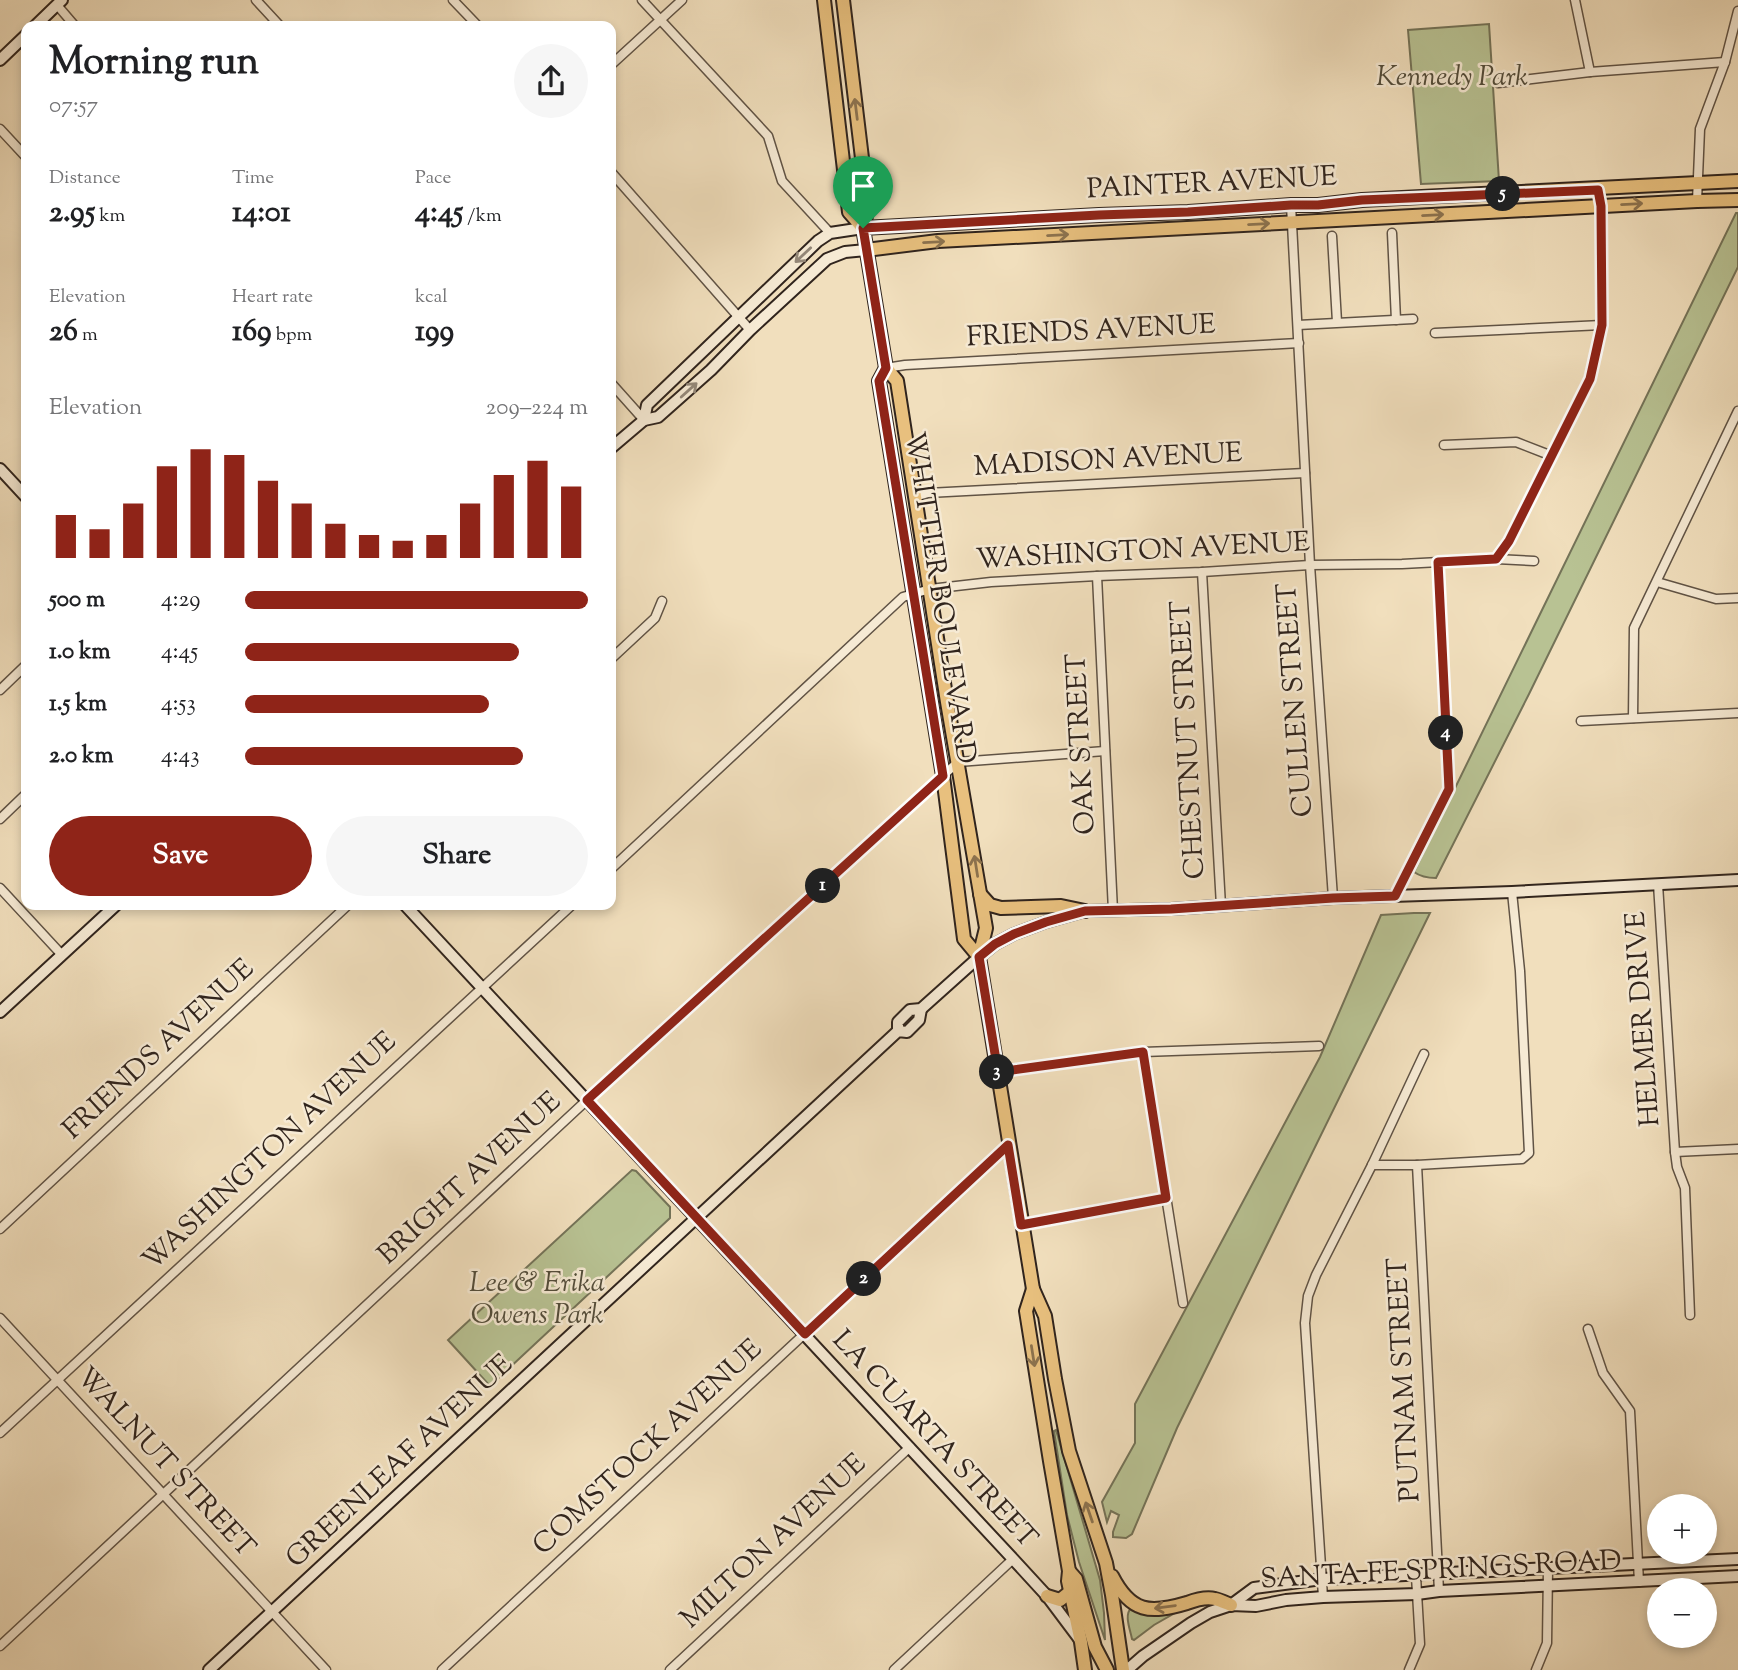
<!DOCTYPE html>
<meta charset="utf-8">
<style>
:root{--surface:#fff;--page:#f6f6f6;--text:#202124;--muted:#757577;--accent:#8f2418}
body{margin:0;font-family:"Sorts Mill Goudy",serif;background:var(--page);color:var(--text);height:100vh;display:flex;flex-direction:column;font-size:26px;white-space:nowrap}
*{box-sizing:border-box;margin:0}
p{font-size:23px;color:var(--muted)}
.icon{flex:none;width:38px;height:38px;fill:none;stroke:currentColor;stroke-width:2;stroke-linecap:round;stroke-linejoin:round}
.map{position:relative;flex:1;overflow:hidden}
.sheet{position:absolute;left:21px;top:21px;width:595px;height:889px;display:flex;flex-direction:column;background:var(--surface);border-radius:14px;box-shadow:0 4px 10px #0003}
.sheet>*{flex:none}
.tools{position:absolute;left:1647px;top:1494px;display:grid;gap:14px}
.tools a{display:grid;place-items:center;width:70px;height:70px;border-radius:50%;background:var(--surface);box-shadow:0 4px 10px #0003;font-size:35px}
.pin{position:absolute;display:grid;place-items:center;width:60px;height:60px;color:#fff;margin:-72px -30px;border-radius:50% 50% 50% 0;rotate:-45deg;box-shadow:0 0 7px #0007}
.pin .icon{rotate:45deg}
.km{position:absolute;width:35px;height:35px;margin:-18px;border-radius:50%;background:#222;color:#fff;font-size:19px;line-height:35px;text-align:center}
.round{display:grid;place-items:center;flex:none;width:74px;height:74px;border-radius:37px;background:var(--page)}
.summary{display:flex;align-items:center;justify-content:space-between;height:119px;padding:0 28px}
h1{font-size:38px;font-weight:800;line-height:52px}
.stats{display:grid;grid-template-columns:repeat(3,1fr);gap:10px;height:119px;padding:7px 28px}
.stats div{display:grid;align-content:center}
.stats b{font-size:30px;font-weight:800}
.stats small{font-size:19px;font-weight:400}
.stats p{font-size:19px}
.chart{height:196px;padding:14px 28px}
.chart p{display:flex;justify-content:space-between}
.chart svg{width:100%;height:126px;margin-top:7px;stroke:var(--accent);stroke-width:6}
.cta{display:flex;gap:14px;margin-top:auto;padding:14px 28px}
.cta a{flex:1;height:80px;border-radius:42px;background:var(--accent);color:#fff;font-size:28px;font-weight:800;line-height:80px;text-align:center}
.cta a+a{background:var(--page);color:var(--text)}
ul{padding:0 28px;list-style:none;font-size:23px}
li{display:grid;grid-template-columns:112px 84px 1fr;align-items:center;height:52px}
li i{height:18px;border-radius:9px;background:var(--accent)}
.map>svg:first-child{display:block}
</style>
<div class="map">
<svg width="1738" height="1670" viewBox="0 0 1738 1670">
<rect width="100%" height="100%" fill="#f1dfbd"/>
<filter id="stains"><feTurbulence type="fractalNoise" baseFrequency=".00286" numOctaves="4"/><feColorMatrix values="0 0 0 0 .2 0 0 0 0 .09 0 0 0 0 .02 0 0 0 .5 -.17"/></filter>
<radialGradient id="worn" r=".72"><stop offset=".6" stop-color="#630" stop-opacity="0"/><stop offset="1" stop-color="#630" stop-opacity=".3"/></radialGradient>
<!-- green -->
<g fill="#b8c293" stroke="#747358" stroke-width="2">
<path d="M1489 24 1499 181 1421 184 1408 30Z"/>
<path d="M1736 213H1738V267L1529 694 1436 878C1428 878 1421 877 1414 872Z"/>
<path d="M1414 913H1430L1177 1428 1132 1534 1126 1538 1113 1537V1532L1119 1515 1111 1511 1107 1522 1102 1502 1135 1443V1404L1320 1057 1381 915Z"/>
<path d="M632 1170 636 1171 670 1207V1218L490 1386 448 1340Z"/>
<path d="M1056 1430 1100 1580 1104 1613 1105 1640 1079 1562 1067 1515 1054 1431Z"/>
<path d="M1131 1608 1180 1610 1154 1625 1134 1640 1132 1639C1130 1629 1124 1615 1131 1608Z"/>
</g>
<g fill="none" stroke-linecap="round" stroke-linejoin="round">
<!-- street casing -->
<g stroke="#605345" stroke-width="11">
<g id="street">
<path d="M256 0 280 26"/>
<path d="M453 0 478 26"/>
<path d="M642 0 768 136 782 181 830 233"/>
<path d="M1575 0 1590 72"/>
<path d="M57 5 75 26"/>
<path d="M611 65 682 0"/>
<path d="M1498 83 1590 72 1725 62"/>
<path d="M0 129 26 157"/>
<path d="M611 172 750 330"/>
<path d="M1697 201 1700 129 1725 62 1738 11"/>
<path d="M1291 205 1310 565 1333 898"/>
<path d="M1392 233 1396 320"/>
<path d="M1332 236 1337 322"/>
<path d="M1298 325 1413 319"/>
<path d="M1435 333 1602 325"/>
<path d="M886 368 905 365 1299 343"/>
<path d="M611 383 644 420"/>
<path d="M1444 445 1516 442 1552 456"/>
<path d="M915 497 928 493 1305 473"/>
<path d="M1496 559 1509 541 1589 379 1602 325 1601 206 1598 189"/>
<path d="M1202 572 1221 906"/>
<path d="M1097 576 1113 911"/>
<path d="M1657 582 1716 599 1738 598"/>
<path d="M611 659 655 618 662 601"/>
<path d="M0 690 26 665"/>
<path d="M1633 718 1634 628 1738 411"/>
<path d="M1581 721 1738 713"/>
<path d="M0 819 26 794"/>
<path d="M611 869 903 597 930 589 991 582 1097 576 1202 572 1310 565 1402 564 1496 559 1534 561"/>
<path d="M1658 884 1675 1152 1677 1167 1685 1188 1690 1315"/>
<path d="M0 888 62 955"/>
<path d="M1395 896 1449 789 1438 562"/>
<path d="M1143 1052 1183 1303"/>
<path d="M998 1072 1143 1052 1319 1046"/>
<path d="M1675 1152 1738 1149"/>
<path d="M1372 1165H1417L1522 1159 1529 1153 1520 971 1512 892"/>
<path d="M1417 1165 1439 1591"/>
<path d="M1022 1225 1166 1197"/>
<path d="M0 1229 348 905"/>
<path d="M0 1318 326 1670"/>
<path d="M1588 1329 1603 1373 1630 1411 1639 1582"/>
<path d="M0 1433 572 905"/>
<path d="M1323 1597 1305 1323 1308 1296 1316 1275 1372 1165 1424 1054"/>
<path d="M0 1646 587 1100 958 762 1105 751"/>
<path d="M442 1670 1008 1145"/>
<path d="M670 1670 910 1447"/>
<path d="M894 1670 1013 1559"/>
<path d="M1409 1670 1420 1644 1416 1576"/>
<path d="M1536 1670 1547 1643 1548 1569"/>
</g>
</g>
<!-- secondary casing -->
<g stroke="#30241d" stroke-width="14">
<g id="secondary">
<path d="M35 26 62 0"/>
<path d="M0 60 26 35"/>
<path d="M644 420 647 405 818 241 830 233 863 228"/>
<path d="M611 448 644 420 658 417 711 370 750 330 827 259 845 252 866 250"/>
<path d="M0 469 26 497"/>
<path d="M405 905 1013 1559 1047 1596 1080 1640"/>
<path d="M0 1012 116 905"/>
<path d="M898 1031V1022L910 1010 921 1009 979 957 995 944 1014 934 1046 922 1085 911 1171 909 1333 898 1512 892 1738 880"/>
<path d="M1231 1605 1254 1588 1322 1579 1738 1559"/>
<path d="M209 1670 898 1031 907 1032 919 1020 921 1009"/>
<path d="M1127 1670 1143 1656 1191 1623 1210 1612 1231 1605 1256 1606 1286 1600 1323 1597 1417 1594 1439 1591 1738 1576"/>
</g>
</g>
<!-- primary casing -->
<g stroke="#30241d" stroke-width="16">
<g id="primary">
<path d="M824 0 849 212 863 228"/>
<path d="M843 0 868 208 863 228 886 368 897 381 947 702 986 928 979 957 1033 1289 1045 1316 1055 1379 1069 1451 1106 1563 1112 1595 1123 1670"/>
<path d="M863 228 1099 215 1188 212 1291 205H1318L1362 200 1738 181"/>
<path d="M866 250 938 241 1697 201 1738 200"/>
<path d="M886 368 879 381 943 776 964 939 979 957"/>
<path d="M980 894 990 905 1001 908 1061 906 1085 911"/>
<path d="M1033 1289 1026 1311 1050 1461 1069 1571 1068 1581 1081 1642 1085 1670"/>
<path d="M1069 1571 1076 1579 1095 1647 1107 1670"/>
<path d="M1112 1576C1131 1613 1150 1614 1187 1603 1195 1600 1207 1597 1215 1599 1220 1600 1226 1603 1231 1605"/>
<path d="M1047 1596 1060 1600 1070 1592"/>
</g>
</g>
<!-- street -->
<use href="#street" stroke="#f6ead4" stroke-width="8"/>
<!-- secondary -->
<use href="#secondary" stroke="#f6ead4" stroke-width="10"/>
<!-- primary -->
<use href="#primary" stroke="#e8c07e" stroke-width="12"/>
</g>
<!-- one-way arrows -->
<defs><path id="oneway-shaft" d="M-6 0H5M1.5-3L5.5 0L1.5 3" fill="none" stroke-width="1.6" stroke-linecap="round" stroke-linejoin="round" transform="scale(1.75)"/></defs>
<g stroke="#8c724e">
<use href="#oneway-shaft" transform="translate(856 109) rotate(-97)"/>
<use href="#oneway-shaft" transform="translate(1632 204) rotate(-3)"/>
<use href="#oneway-shaft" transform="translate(1433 215) rotate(-3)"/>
<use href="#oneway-shaft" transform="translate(1259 224) rotate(-3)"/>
<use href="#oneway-shaft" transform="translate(1058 235) rotate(-3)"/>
<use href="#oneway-shaft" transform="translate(934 242) rotate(-3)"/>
<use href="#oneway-shaft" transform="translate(976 866) rotate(-99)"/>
<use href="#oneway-shaft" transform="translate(1033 1356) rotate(81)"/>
<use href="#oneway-shaft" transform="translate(1089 1512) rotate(-109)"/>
<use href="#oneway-shaft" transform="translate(1165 1607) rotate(172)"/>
</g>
<g stroke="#938778">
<use href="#oneway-shaft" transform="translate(803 255) rotate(137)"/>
<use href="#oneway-shaft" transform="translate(689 390) rotate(-42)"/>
</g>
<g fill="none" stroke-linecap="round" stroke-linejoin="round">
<!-- route casing -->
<g stroke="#fff" stroke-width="14">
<path id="route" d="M1598 190 1601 206 1602 325 1590 379 1509 541 1496 559 1438 562 1449 789 1395 896 1333 898 1171 909 1085 911 1046 922 1014 934 995 944 979 957 998 1072 1143 1052 1166 1198 1021 1225 1008 1145 805 1334 587 1100 943 776 879 381 886 368 863 228 1099 215 1188 212 1291 205H1318L1362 200Z"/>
</g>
<!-- route -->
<use href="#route" stroke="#8f2418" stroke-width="9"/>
</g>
<g text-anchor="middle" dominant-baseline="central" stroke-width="5" stroke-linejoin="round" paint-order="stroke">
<!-- park labels -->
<g font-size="28" font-style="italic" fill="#524c3a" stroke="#f6ead4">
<text x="1452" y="78">Kennedy Park</text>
<text x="537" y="1284">Lee &amp; Erika<tspan x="537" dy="32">Owens Park</tspan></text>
</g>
<!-- street labels -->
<g font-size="28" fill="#30241d" stroke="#f6ead4">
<text transform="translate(1212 184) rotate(-3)">PAINTER AVENUE</text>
<text transform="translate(1091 332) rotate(-3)">FRIENDS AVENUE</text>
<text transform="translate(1108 461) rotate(-3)">MADISON AVENUE</text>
<text transform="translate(1143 552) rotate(-3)">WASHINGTON AVENUE</text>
<text transform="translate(939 598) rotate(81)">WHITTIER BOULEVARD</text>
<text transform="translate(1296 700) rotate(-94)">CULLEN STREET</text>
<text transform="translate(1189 740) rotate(-93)">CHESTNUT STREET</text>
<text transform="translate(1082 744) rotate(-93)">OAK STREET</text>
<text transform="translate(1644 1019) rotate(-94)">HELMER DRIVE</text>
<text transform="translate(159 1050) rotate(-43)">FRIENDS AVENUE</text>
<text transform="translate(270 1152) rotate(-43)">WASHINGTON AVENUE</text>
<text transform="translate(470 1179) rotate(-43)">BRIGHT AVENUE</text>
<text transform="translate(1405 1380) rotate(-93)">PUTNAM STREET</text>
<text transform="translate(934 1440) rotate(47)">LA CUARTA STREET</text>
<text transform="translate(648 1448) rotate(-43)">COMSTOCK AVENUE</text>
<text transform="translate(400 1462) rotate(-43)">GREENLEAF AVENUE</text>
<text transform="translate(165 1463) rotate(47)">WALNUT STREET</text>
<text transform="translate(774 1542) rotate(-43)">MILTON AVENUE</text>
<text transform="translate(1441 1571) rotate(-3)">SANTA FE SPRINGS ROAD</text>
</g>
</g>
<rect width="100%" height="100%" filter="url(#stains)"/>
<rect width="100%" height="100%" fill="url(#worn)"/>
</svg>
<div class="tools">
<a>+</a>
<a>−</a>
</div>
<div class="pin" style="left:863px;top:228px;background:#1e9e55"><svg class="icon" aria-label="arrive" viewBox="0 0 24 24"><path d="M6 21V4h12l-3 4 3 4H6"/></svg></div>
<b class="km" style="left:823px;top:886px">1</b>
<b class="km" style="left:864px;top:1279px">2</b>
<b class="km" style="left:997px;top:1072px">3</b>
<b class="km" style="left:1446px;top:733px">4</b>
<b class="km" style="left:1503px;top:194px">5</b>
<section class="sheet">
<div class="summary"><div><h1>Morning run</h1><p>07:57</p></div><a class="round"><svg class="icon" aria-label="share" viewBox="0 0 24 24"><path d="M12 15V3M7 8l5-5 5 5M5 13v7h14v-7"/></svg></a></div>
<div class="stats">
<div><p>Distance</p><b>2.95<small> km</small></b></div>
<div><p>Time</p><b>14:01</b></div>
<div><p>Pace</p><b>4:45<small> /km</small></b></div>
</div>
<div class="stats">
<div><p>Elevation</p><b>26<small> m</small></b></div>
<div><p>Heart rate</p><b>169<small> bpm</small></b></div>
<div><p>kcal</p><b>199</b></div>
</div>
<div class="chart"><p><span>Elevation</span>209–224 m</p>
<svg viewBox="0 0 160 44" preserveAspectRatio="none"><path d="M5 44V29M15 44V34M25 44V25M35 44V12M45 44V6M55 44V8M65 44V17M75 44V25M85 44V32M95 44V36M105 44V38M115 44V36M125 44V25M135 44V15M145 44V10M155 44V19"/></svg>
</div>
<ul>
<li><b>500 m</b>4:29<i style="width:100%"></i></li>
<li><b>1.0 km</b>4:45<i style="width:80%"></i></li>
<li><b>1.5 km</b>4:53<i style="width:71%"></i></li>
<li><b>2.0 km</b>4:43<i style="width:81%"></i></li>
</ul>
<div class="cta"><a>Save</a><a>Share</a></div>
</section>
</div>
